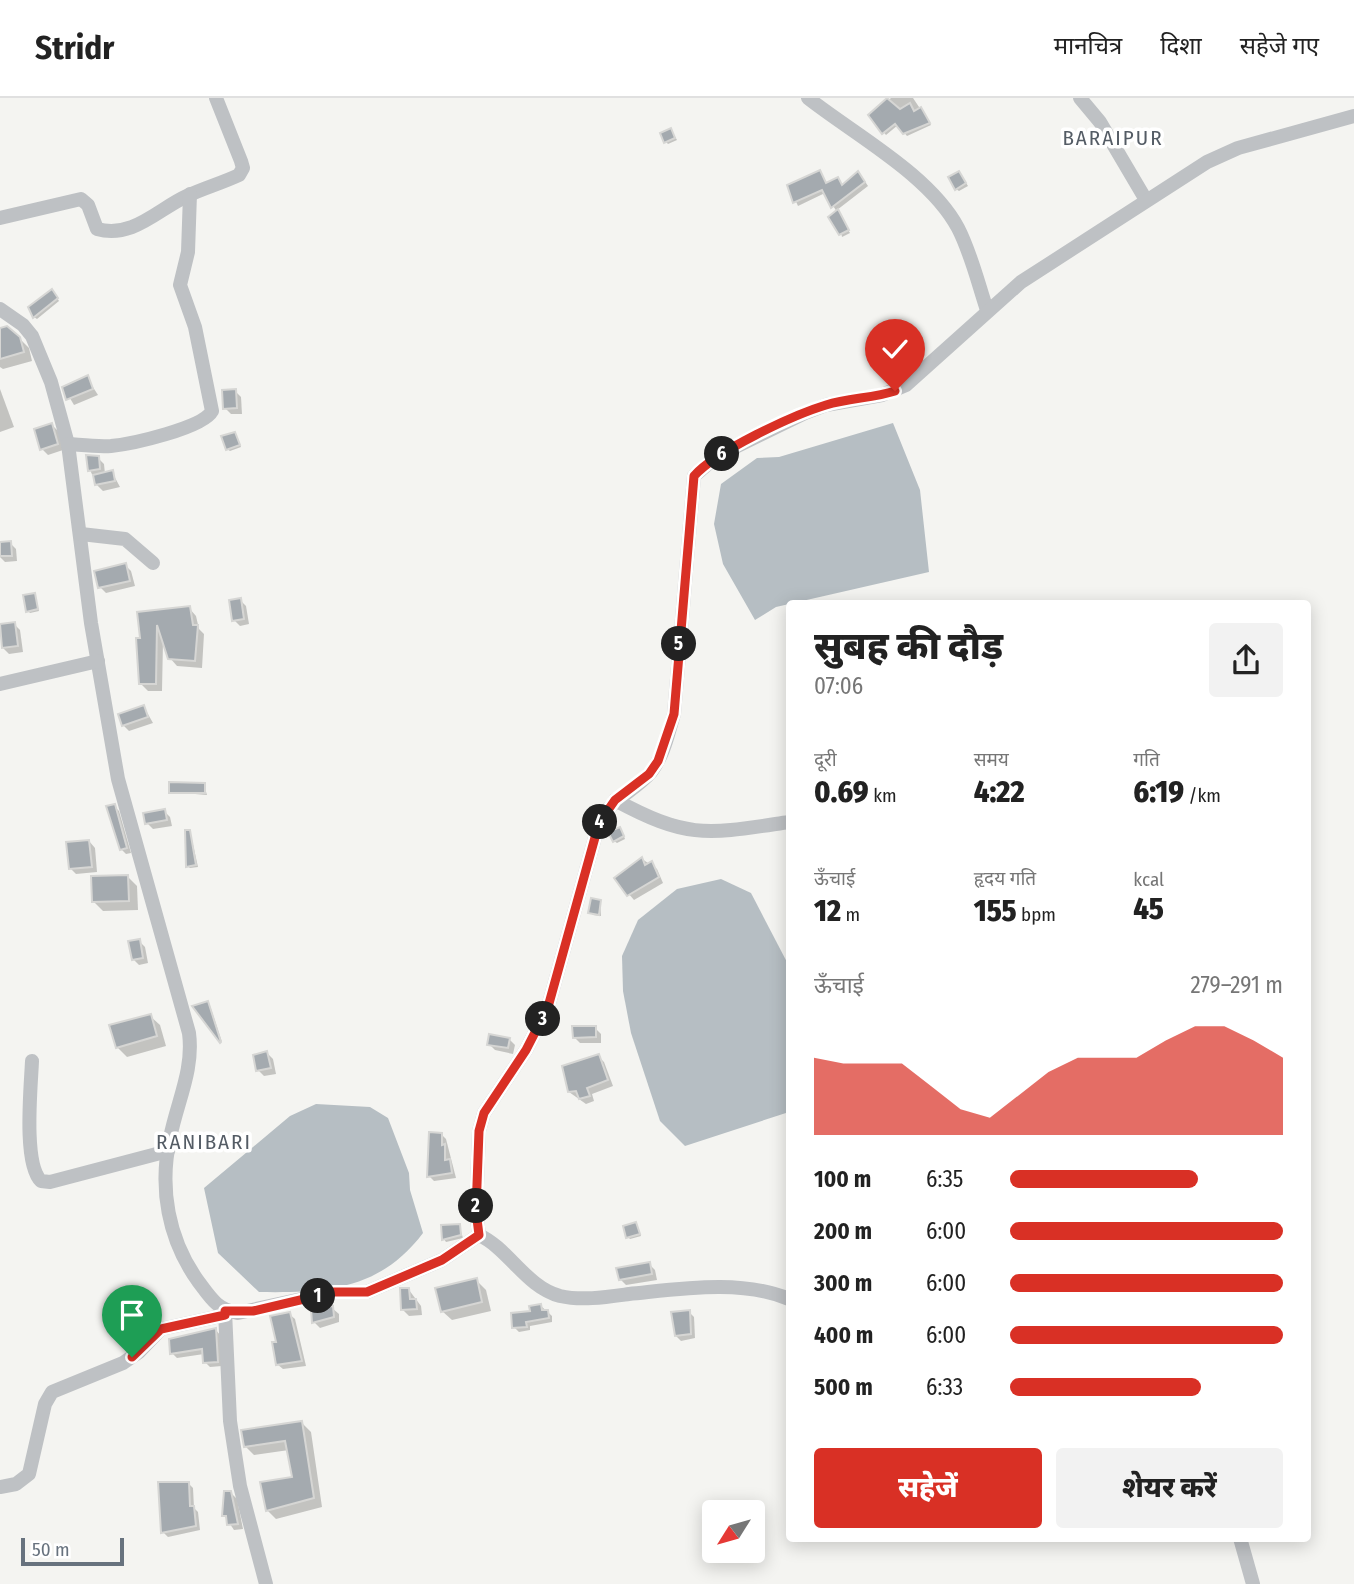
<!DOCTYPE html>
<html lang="hi">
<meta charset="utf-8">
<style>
:root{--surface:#fff;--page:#f2f2f2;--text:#222;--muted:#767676;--line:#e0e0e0;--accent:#d93025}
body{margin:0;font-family:"Fira Sans Condensed","Noto Sans Devanagari",sans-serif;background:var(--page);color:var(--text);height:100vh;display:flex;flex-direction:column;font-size:26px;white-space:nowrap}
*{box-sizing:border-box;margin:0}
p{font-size:23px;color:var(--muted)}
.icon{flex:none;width:38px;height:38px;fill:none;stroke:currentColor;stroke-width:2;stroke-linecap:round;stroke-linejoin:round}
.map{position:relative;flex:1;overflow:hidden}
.sheet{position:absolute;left:786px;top:502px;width:525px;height:942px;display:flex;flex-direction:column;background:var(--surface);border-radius:7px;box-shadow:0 4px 18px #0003}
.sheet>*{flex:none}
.needle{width:46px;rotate:233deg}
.buttons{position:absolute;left:702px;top:1402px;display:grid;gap:14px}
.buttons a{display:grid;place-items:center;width:63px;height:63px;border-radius:7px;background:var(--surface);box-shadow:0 4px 18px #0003;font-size:35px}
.scale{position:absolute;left:21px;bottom:18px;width:103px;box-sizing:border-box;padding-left:7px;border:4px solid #67727e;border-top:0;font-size:19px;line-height:24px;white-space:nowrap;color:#67727e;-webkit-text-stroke:5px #fff;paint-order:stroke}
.pin{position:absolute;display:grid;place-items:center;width:60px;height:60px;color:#fff;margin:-72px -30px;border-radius:50% 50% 50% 0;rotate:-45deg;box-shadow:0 0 7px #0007}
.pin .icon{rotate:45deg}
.km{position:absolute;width:35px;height:35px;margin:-18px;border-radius:50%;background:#222;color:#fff;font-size:19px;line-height:35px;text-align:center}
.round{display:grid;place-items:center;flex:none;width:74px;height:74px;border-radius:7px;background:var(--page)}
.overview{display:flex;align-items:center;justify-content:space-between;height:119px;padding:0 28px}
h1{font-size:38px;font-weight:800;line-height:52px}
.stats{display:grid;grid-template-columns:repeat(3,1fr);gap:10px;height:119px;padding:7px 28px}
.stats div{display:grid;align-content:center}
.stats b{font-size:30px;font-weight:800}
.stats small{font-size:19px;font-weight:400}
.stats p{font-size:19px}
.chart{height:196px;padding:14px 28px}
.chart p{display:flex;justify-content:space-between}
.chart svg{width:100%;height:126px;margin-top:7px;fill:var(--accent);opacity:.7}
.action{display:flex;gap:14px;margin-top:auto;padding:14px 28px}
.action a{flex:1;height:80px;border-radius:7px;background:var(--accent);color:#fff;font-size:28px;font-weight:800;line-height:80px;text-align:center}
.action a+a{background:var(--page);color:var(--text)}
ul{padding:0 28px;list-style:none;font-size:23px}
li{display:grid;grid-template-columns:112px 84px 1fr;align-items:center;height:52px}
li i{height:18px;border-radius:9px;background:var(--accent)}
header{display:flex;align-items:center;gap:42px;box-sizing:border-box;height:98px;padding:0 35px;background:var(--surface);border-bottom:2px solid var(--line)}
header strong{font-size:33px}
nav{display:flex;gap:38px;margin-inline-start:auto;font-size:24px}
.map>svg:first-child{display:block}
</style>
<header>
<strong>Stridr</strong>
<nav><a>मानचित्र</a><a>दिशा</a><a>सहेजे गए</a></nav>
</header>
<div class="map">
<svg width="1354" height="1486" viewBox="0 0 1354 1486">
<rect width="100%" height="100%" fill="#f4f4f1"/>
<!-- water -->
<g fill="#b6bec3">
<path d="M893 325 920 392 929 474 776 509 755 522 723 466 714 426 721 386 757 360 779 359Z"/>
<path d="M721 781 751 795 789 868V1014L685 1048 660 1023 631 935 623 893 622 858 638 822 677 791Z"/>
<path d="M316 1006 370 1009 388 1020 409 1075 410 1092 423 1135C380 1192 326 1195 259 1194L218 1155 204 1090 290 1018Z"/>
</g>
<!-- shadow -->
<g fill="#0003">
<path d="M891 0H913L931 27 907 38 898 27 886 37 870 18Z"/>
<path d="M671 32 677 42 668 46 666 44Z"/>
<path d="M820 74 827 86 838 81 843 88 862 79 868 88 837 112 850 135 842 139 837 114 825 95 798 108 789 88Z"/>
<path d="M961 77 968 88 959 93 956 91Z"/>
<path d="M54 195 59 203 37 221 34 219Z"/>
<path d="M0 231 19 240 29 250 32 263 3 271 0 269Z"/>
<path d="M87 280 98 297 74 307 64 290Z"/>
<path d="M0 291 14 329 0 334Z"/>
<path d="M235 293 241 299 242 316H231L225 310Z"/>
<path d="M52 327 58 333 63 352 48 357 42 351Z"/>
<path d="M235 336 241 349 230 353 227 351Z"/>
<path d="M98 360 104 366 105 376 112 374 120 389 103 393 97 387 90 372Z"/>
<path d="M10 445 16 451 17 463 5 464 0 459V446Z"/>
<path d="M125 467 131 473 135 488 106 495 100 489Z"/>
<path d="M34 497 39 513 30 515 28 513Z"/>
<path d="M240 502 246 508 249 526 240 528 234 522Z"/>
<path d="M189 510 196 518 199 531 204 536 202 570 177 568 170 560 163 543 162 593H148L140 585 142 542 139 516Z"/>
<path d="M14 526 20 532 23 554 9 556 3 550Z"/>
<path d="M144 609 153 625 129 633 123 627Z"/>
<path d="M204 687 207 697 171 694Z"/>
<path d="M114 708 119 713 131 755 126 756 121 751Z"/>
<path d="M164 713 170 719 172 728 153 731 147 725Z"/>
<path d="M190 733 198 769 190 770 187 768Z"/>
<path d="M622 733 625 741 617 745 614 743Z"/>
<path d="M89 743 95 750 97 774 76 776 70 770Z"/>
<path d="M642 761 657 771 663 785 634 802 616 781Z"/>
<path d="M128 779 137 788 138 812 103 813 93 803Z"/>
<path d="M600 803 601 818 593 817 590 814Z"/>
<path d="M139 843 145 849 148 865 139 867 133 861Z"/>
<path d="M208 905 210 908 222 944 195 909Z"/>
<path d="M150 918 160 927 166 948 127 959 117 949Z"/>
<path d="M595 930 601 936V945H580L574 939Z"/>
<path d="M509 941 515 947 513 956 495 952 489 946Z"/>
<path d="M267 955 273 961 276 976 264 978 258 972Z"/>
<path d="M598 958 604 964 613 988 592 996 594 1003 586 1006 569 994Z"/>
<path d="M441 1036 446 1041 456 1080 434 1083 429 1078Z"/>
<path d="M636 1126 641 1138 630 1141 628 1139Z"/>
<path d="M459 1127 463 1140 446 1144 444 1141Z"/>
<path d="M649 1166 655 1172 657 1182 626 1187 620 1181Z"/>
<path d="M476 1182 486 1192 491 1213 452 1222 442 1213Z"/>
<path d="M409 1192 421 1208 422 1217 409 1218 403 1212Z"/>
<path d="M541 1208 552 1218V1224L530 1228V1232L519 1234 514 1229Z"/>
<path d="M332 1210 339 1216V1224L320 1230 314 1224Z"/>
<path d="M689 1214 694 1219 695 1240 681 1243 676 1238Z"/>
<path d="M289 1216 295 1221 306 1268 283 1271 277 1266 279 1245Z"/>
<path d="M216 1232 220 1237 222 1268 210 1269 205 1264 204 1256 177 1260 172 1255Z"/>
<path d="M302 1325 311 1334 322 1409 276 1421 267 1412 294 1380 289 1352 254 1357 245 1348Z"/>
<path d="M189 1386 193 1390 194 1410 198 1414 200 1432 168 1439 163 1434Z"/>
<path d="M231 1395 237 1401 243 1431 234 1432 224 1417Z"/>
</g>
<!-- building -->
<g fill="#a4aaaf" stroke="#d6d6d4" stroke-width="2">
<path d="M887 0 900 11 910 5 914 13 921 9 930 25 903 36 895 26 882 36 868 17Z"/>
<path d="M671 30 675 40 664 45 660 35Z"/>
<path d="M820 72 826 85 838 79 842 87 858 73 865 84 831 110 822 92 793 105 787 87Z"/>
<path d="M959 73 966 85 955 92 948 79Z"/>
<path d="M838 111 849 132 839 137 828 119Z"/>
<path d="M52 191 58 200 33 220 28 209Z"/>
<path d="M7 228 20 239 24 254 0 261V230Z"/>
<path d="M88 277 93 291 66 302 62 289Z"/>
<path d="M236 291 237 310 223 311 222 292Z"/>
<path d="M52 325 58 346 40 352 34 331Z"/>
<path d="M235 334 240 347 226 352 221 338Z"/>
<path d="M86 357 99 358 100 371 88 373Z"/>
<path d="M113 372 115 383 95 387 93 377Z"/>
<path d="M11 443 12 458H0V444Z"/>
<path d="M126 465 130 483 98 490 94 473Z"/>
<path d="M35 495 38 511 26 514 23 497Z"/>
<path d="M241 500 244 521 232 523 229 502Z"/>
<path d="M190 508 193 527H198L195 563 168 561 157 527 156 586H139L136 540H140L137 514Z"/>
<path d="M15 524 18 548 2 550 0 526Z"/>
<path d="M144 607 148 619 122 628 118 616Z"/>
<path d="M169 684 205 685V695H169Z"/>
<path d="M115 706 127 750 120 752 106 708Z"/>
<path d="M165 711 167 722 145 726 143 715Z"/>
<path d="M620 729 624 738 613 744 608 734Z"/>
<path d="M185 732H190L196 767 186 769Z"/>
<path d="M89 742 92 769 69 771 66 744Z"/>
<path d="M642 759 645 767 652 763 659 779 627 798 614 780Z"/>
<path d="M128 777 129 803 92 804 91 778Z"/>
<path d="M591 800 601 802 599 817 588 815Z"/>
<path d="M140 841 143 860 132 862 128 843Z"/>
<path d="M208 903 221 944 220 945 192 908Z"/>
<path d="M151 916 157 938 116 950 109 927Z"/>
<path d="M572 928H596V939L573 940Z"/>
<path d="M489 936 510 940 508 950 487 947Z"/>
<path d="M267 953 271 970 256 973 253 957Z"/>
<path d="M599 956 608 982 587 990 590 998 579 1001 576 993 568 994 562 968Z"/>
<path d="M429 1034 442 1035V1047L445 1046V1062L450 1061 452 1075 427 1079Z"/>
<path d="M636 1124 640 1136 626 1140 623 1128Z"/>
<path d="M460 1126 461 1137 442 1142 441 1127Z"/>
<path d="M650 1164 652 1176 619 1182 616 1170Z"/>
<path d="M477 1180 482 1204 441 1214 435 1190Z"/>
<path d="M400 1190H409L410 1201H416L417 1211 401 1212Z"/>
<path d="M541 1206 542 1212H548L549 1220 526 1224 527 1229 512 1230 511 1215 530 1213 529 1208Z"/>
<path d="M333 1208 334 1219 312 1225 311 1211Z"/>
<path d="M690 1212 691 1236 675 1238 671 1214Z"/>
<path d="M290 1214 302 1263 276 1267 272 1244H276L270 1218Z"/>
<path d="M216 1230 218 1264 203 1265 202 1251 170 1256 169 1241Z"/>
<path d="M302 1323 314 1400 266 1413 260 1384 292 1379 285 1343 244 1349 241 1332Z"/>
<path d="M158 1384H189L190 1408H194L196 1428 161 1435Z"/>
<path d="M224 1393H231L238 1426 227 1427 226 1418H222Z"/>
</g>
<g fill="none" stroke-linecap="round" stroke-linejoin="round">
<!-- minor -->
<g stroke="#bec1c4" stroke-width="14">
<path d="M808 0C855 37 930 77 958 130 971 155 978 185 987 212"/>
<path d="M1080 0 1100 24 1146 102"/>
<path d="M0 120 81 101 88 107 97 131C133 141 158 111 187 98 204 90 222 85 239 77L243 70 241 63 216 0"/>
<path d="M0 211 23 227 32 238 51 284 68 346 91 525 118 681 189 935C194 972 177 1004 170 1040 159 1090 168 1141 198 1183 210 1199 217 1212 238 1215L334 1194H367L442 1162 479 1137C509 1151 526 1189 560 1198 582 1203 607 1199 629 1196 680 1191 741 1181 789 1201"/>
<path d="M68 346C82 347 97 349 111 348 132 346 203 330 212 313L195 229 180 187 188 154 190 96"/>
<path d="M81 436 125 441 153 465"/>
<path d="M0 586 98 563"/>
<path d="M615 702C689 742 708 736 789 724"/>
<path d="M32 963C31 988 23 1066 41 1083L50 1084 168 1053"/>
<path d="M479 1137 476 1113 479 1033 484 1015 526 952 548 909 599 725C611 700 634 694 651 674 664 657 668 636 674 616L694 378 717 358 805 315 826 307 882 297 906 287 1021 184 1207 64 1238 50 1354 18"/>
<path d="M225 1213 230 1323 240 1388 266 1486"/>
<path d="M0 1389 16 1386 29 1376 45 1306 52 1294 123 1265 139 1254 161 1231 225 1217"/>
<path d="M1240 1440 1253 1486"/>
</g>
</g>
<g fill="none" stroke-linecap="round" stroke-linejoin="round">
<!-- route casing -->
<g stroke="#fff" stroke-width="14">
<path id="route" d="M132 1259 161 1231 225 1217V1213H253L334 1194H367L442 1162 479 1137 476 1113 479 1033 484 1015 526 952 548 909 599 725 615 702 649 676 658 663 674 616 694 378C716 353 793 317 826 307 849 300 873 300 895 293"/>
</g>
<!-- route -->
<use href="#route" stroke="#d93025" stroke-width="9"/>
</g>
<g text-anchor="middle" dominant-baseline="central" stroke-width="7" stroke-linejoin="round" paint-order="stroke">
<!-- quarter labels -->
<g font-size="21" letter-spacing="2" fill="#545c65" stroke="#fff">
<text x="1113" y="40">BARAIPUR</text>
<text x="204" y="1044">RANIBARI</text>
</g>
</g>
</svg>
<div class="buttons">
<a><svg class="needle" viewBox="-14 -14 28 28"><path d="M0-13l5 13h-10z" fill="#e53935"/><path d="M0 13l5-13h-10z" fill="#767676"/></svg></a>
</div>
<div class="scale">50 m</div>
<div class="pin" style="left:132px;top:1259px;background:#1e9e55"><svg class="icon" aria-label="arrive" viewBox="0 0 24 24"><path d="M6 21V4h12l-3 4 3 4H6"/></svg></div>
<div class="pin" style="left:895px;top:293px;background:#d93025"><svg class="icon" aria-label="check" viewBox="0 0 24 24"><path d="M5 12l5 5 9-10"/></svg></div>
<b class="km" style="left:318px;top:1198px">1</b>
<b class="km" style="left:476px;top:1108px">2</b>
<b class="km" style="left:543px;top:921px">3</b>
<b class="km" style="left:600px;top:724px">4</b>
<b class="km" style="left:679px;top:546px">5</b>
<b class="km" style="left:722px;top:356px">6</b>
<section class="sheet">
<div class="overview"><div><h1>सुबह की दौड़</h1><p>07:06</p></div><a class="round"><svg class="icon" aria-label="share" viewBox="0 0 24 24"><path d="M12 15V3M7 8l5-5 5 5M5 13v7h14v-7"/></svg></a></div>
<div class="stats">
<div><p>दूरी</p><b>0.69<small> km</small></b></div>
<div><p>समय</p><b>4:22</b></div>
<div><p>गति</p><b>6:19<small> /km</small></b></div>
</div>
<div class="stats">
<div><p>ऊँचाई</p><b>12<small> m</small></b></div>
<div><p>हृदय गति</p><b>155<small> bpm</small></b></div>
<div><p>kcal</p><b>45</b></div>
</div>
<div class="chart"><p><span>ऊँचाई</span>279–291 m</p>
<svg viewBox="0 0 160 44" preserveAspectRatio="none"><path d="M0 44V17L10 19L20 19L30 19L40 27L50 35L60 38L70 30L80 22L90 17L100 17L110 17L120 11L130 6L140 6L150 11L160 17V44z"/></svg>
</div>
<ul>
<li><b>100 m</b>6:35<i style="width:69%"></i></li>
<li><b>200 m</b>6:00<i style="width:100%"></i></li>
<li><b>300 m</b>6:00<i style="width:100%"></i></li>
<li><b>400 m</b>6:00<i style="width:100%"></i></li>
<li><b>500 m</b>6:33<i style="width:70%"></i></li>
</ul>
<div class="action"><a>सहेजें</a><a>शेयर करें</a></div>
</section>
</div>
